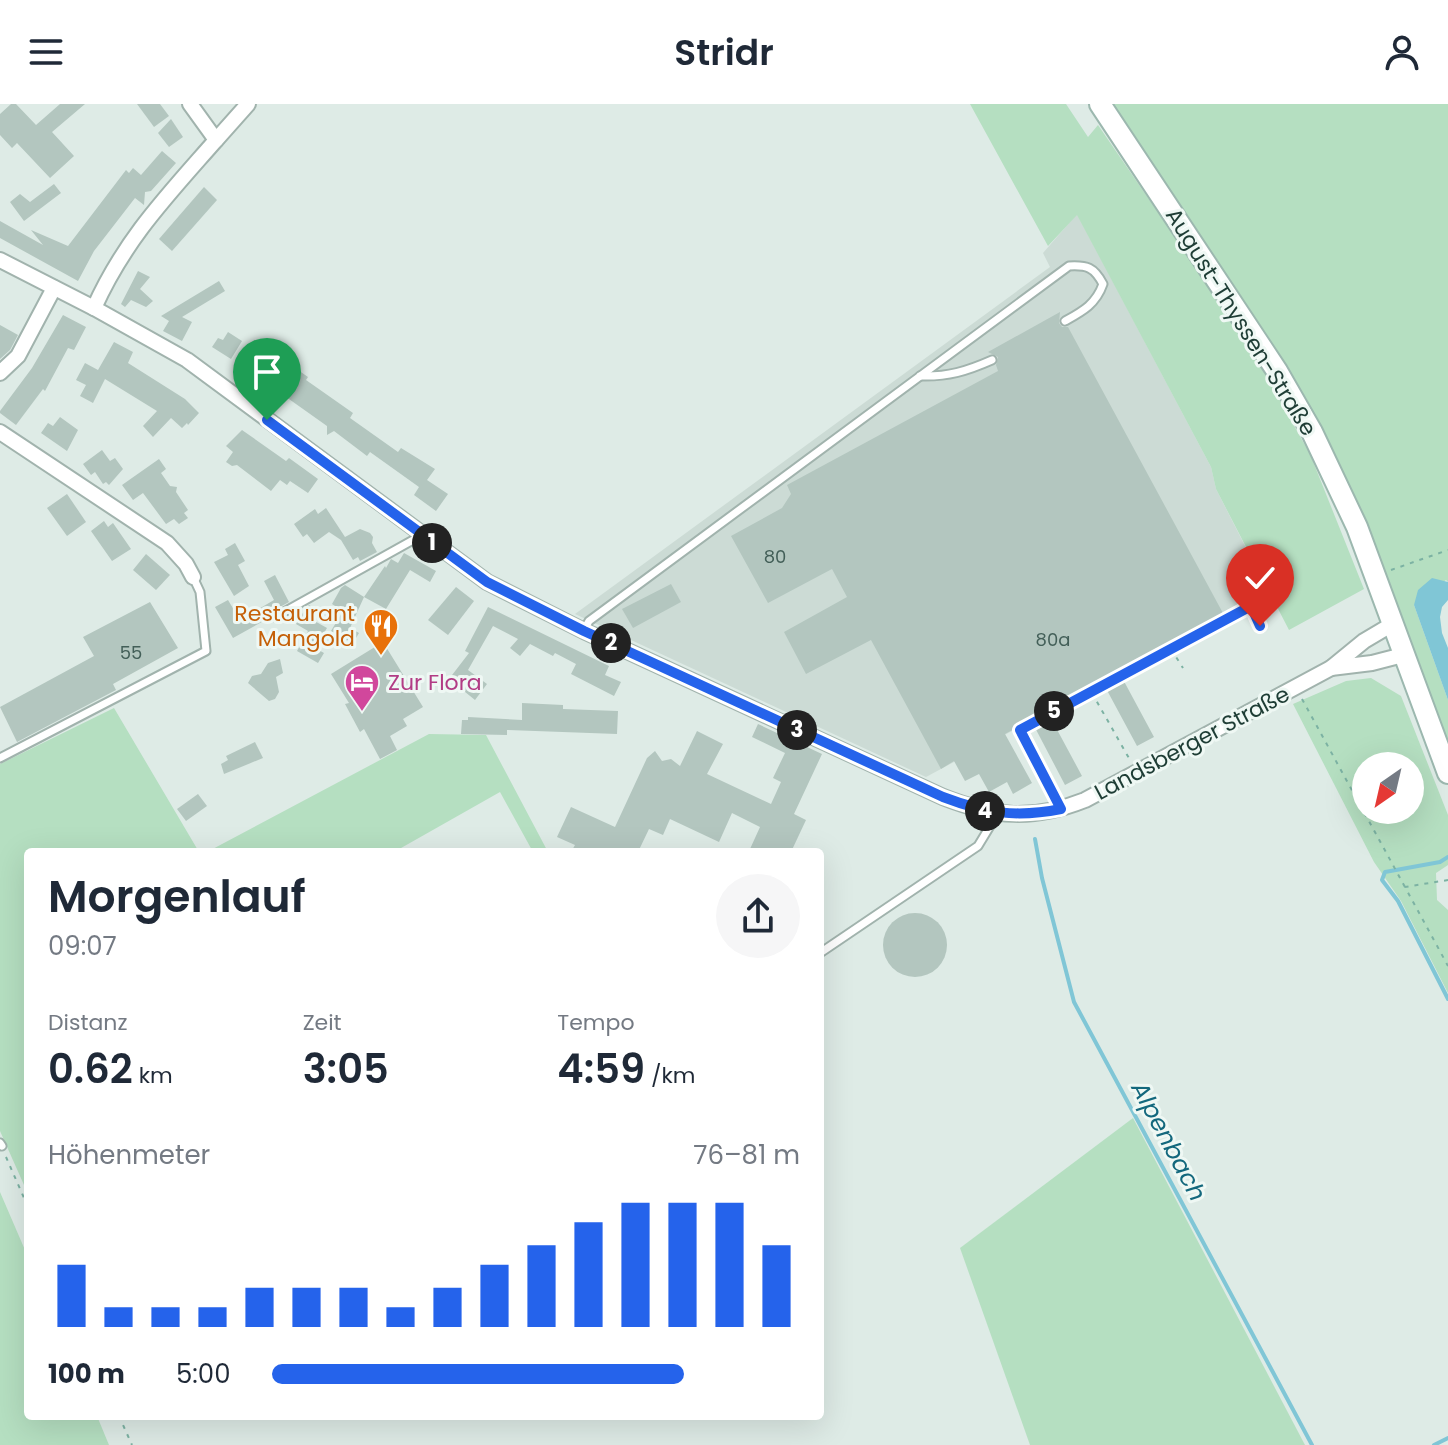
<!DOCTYPE html>
<html lang="de">
<meta charset="utf-8">
<style>
:root{--surface:#fff;--page:#f6f6f7;--text:#1f2937;--muted:#747a83;--accent:#2563eb}
body{margin:0;font-family:Poppins,sans-serif;background:var(--page);color:var(--text);height:100vh;display:flex;flex-direction:column;font-size:30px;white-space:nowrap}
*{box-sizing:border-box;margin:0}
p{font-size:26px;color:var(--muted)}
.icon{flex:none;width:44px;height:44px;fill:none;stroke:currentColor;stroke-width:2;stroke-linecap:round;stroke-linejoin:round}
.map{position:relative;flex:1;overflow:hidden}
.side{position:absolute;left:24px;top:744px;width:800px;height:572px;display:flex;flex-direction:column;background:var(--surface);border-radius:8px;box-shadow:0 8px 32px #0002}
.side>*{flex:none}
.needle{width:52px;rotate:214deg}
.controls{position:absolute;left:1352px;top:648px;display:grid;gap:16px}
.controls a{display:grid;place-items:center;width:72px;height:72px;border-radius:50%;background:var(--surface);box-shadow:0 8px 32px #0002;font-size:40px}
.pin{position:absolute;display:grid;place-items:center;width:68px;height:68px;color:#fff;margin:-82px -34px;border-radius:50% 50% 50% 0;rotate:-45deg;box-shadow:0 0 8px #0007}
.pin .icon{rotate:45deg}
.km{position:absolute;width:40px;height:40px;margin:-20px;border-radius:50%;background:#222;color:#fff;font-size:22px;line-height:40px;text-align:center}
.round{display:grid;place-items:center;flex:none;width:84px;height:84px;border-radius:42px;background:var(--page)}
.head{display:flex;align-items:center;justify-content:space-between;height:136px;padding:0 24px}
h1{font-size:44px;font-weight:600;line-height:60px}
.figures{display:grid;grid-template-columns:repeat(3,1fr);gap:12px;height:136px;padding:8px 24px}
.figures div{display:grid;align-content:center}
.figures b{font-size:40px;font-weight:600}
.figures small{font-size:22px;font-weight:400}
.figures p{font-size:22px}
.chart{height:224px;padding:16px 24px}
.chart p{display:flex;justify-content:space-between}
.chart svg{width:100%;height:144px;margin-top:8px;stroke:var(--accent);stroke-width:6}
ul{padding:0 24px;list-style:none;font-size:26px}
li{display:grid;grid-template-columns:128px 96px 1fr;align-items:center;height:60px}
li i{height:20px;border-radius:10px;background:var(--accent)}
header{display:flex;justify-content:space-between;align-items:center;height:104px;padding:0 24px;background:var(--surface);font-size:36px;font-weight:600}
.map>svg:first-child{display:block}
</style>
<header><svg class="icon" aria-label="menu" viewBox="0 0 24 24"><path d="M4 6h16M4 12h16M4 18h16"/></svg>Stridr<svg class="icon" aria-label="person" viewBox="0 0 24 24"><circle cx="12" cy="8" r="4"/><path d="M4 21q1-7 8-7t8 7"/></svg></header>
<div class="map">
<svg width="1448" height="1341" viewBox="0 0 1448 1341">
<rect width="100%" height="100%" fill="#deebe6"/>
<!-- built -->
<path fill="#ccdbd5" d="M1077 110 1211 363 1216 385 1269 489 926 673 575 510 1050 163 1043 149Z"/>
<!-- green -->
<g fill="#b5dfc1" fill-rule="evenodd">
<path d="M970 0H1066L1088 33 1098 21 1247 238 1310 350 1364 485 1289 526 1216 385 1211 363 1077 111 1048 142Z"/>
<path d="M1108 0H1448V478L1446 476 1414 501 1448 596V657L1359 424Z"/>
<path d="M1371 574 1401 592 1448 711V761L1436 769 1437 796 1448 806V889L1401 797 1374 758 1293 600 1346 577ZM1366 662H1410V706H1366Z"/>
<path d="M114 604 199 748H28V1090L0 1027V660Z"/>
<path d="M429 630 486 631 548 748H533L500 688 394 748H207Z"/>
<path d="M1133 1014 1305 1341H1030L960 1144Z"/>
<path d="M0 1088 28 1153V1312H97L109 1341H0Z"/>
</g>
<!-- water -->
<path fill="#80c6d6" d="M1432 474 1448 478V496L1442 503 1440 513 1442 529 1448 544V596L1414 501 1418 486Z"/>
<g fill="none" stroke-linecap="round" stroke-linejoin="round">
<!-- stream -->
<g stroke="#80c6d6" stroke-width="4">
<path d="M1035 735 1042 774 1074 898 1312 1341"/>
<path d="M1448 753 1440 758 1385 768 1382 776 1398 797 1448 895"/>
<path d="M1434 1341 1448 1334"/>
</g>
</g>
<!-- building -->
<g fill="#b3c6bf">
<path d="M11 0H16L36 21 60 0H85L52 28 74 52 50 74 17 39 12 44 0 31V10Z"/>
<path d="M137 0H160L169 12 154 23Z"/>
<path d="M171 15 183 33 169 43 158 29Z"/>
<path d="M162 47 176 59 151 87 145 88 144 101 135 94 94 147 78 177 0 134V117L43 141 31 126 68 142 126 66 129 69 133 64 141 71Z"/>
<path d="M54 80 61 89 24 117 10 98 20 90 30 98Z"/>
<path d="M204 83 217 96 172 147 159 135Z"/>
<path d="M138 167 150 173 140 185 153 197 146 203 131 196 125 203 121 200Z"/>
<path d="M219 177 225 187 182 213 192 218 182 237 163 227 169 217 161 212Z"/>
<path d="M1060 208 1059 219 1062 223H1068L1224 511 1119 568 1154 633 1137 642 1102 577 1047 607 1082 672 1065 681 1031 616 1005 630 1032 679 1013 690 1007 678 989 688 979 670 965 677 954 657 941 665 871 536 806 570 784 528 847 493 832 465 768 499 731 432 782 404 791 390 787 381 998 267 996 261 998 253 988 248Z"/>
<path d="M63 211 86 223 74 246 68 244 45 287 43 285 16 321 0 309V307L32 264Z"/>
<path d="M0 221 18 231 10 246 0 255Z"/>
<path d="M228 228 242 237 231 255 212 243 218 234 223 236Z"/>
<path d="M114 238 133 248 128 259 185 295 199 309 188 321 187 319 182 324 171 314 153 333 143 322 157 307 105 275 93 299 80 292 86 281 76 276 85 259 98 266Z"/>
<path d="M288 259 308 273 306 276 353 309 350 314 398 348 401 344 435 365 427 376 448 390 436 407 414 391 419 383 370 348 367 352 334 327 327 331V322L272 283Z"/>
<path d="M60 313 78 326 67 347 41 329 48 319 53 322Z"/>
<path d="M242 326 286 357 289 354 318 375 308 389 290 377 287 381 280 376 271 387 237 361 232 362 226 358 233 348 226 342Z"/>
<path d="M102 346 110 357 115 354 123 365 109 381 106 378 103 380 95 368 91 371 83 360Z"/>
<path d="M159 355 166 365 161 369 170 382 177 383 176 388 188 406 184 409 188 414 179 420 174 415 166 420 143 389 133 396 122 381Z"/>
<path d="M67 390 86 418 67 432 47 404Z"/>
<path d="M326 404 345 433 360 425 370 429 373 433 372 439 377 448 360 457 358 453 353 456 341 436 329 428 314 439 307 430 303 433 294 420 315 405 318 410Z"/>
<path d="M104 417 108 423 113 419 131 445 112 457 91 427Z"/>
<path d="M235 439 245 457 238 461 249 482 234 492 214 458 228 451 225 445Z"/>
<path d="M404 449 436 467 430 478 410 466 386 505 364 493 385 462 386 464 391 455 398 459Z"/>
<path d="M146 450 170 471 156 486 133 466Z"/>
<path d="M275 471 289 498 271 508 269 514 233 534 215 503 228 496 240 516 274 496 264 477Z"/>
<path d="M671 480 681 498 633 524 622 505Z"/>
<path d="M345 481 364 493 350 524 359 529 353 539 331 527 343 507 332 500 341 484Z"/>
<path d="M456 483 474 497 448 531 428 516Z"/>
<path d="M150 498 178 544 113 580 116 586 17 638 0 603 94 552 83 533Z"/>
<path d="M309 501 317 506 311 515 327 524 315 544 324 549 318 559 297 547 308 527 296 520 298 515 292 511 296 509 299 514Z"/>
<path d="M488 503 609 562 605 571 621 578 614 592 571 570 576 560 555 549 553 552 530 540 520 552 510 544 518 535 493 522 468 566 487 580 475 596 449 575 469 549 465 547Z"/>
<path d="M383 538 423 603 403 615 407 622 390 632 397 646 380 655 364 625 360 628 345 600 349 599 331 570Z"/>
<path d="M280 555 283 569 276 573 279 588 275 595 269 597 248 579 252 572 261 570 268 559Z"/>
<path d="M522 599 563 601V605L618 607 617 630 507 626V631L461 630 462 616H468V613L522 616Z"/>
<path d="M758 620 822 650 794 710 806 716 791 748H757L750 745 760 723 732 709 719 738 670 715 663 731 649 725 638 748H571L575 741 557 733 571 703 615 723 647 654 655 647 662 657 671 655 680 662 697 627 723 640 707 670 771 700 781 678 773 674 785 649 752 633Z"/>
<path d="M255 638 263 654 224 670 221 660 228 656 226 652Z"/>
<path d="M198 690 207 702 186 717 177 705Z"/>
<circle cx="915" cy="841" r="32"/>
</g>
<g fill="none" stroke-linecap="round" stroke-linejoin="round">
<!-- lane casing -->
<g stroke="#a1b3ad" stroke-width="11">
<g id="lane">
<path d="M920 272C948 273 967 267 992 256"/>
<path d="M275 513 422 431"/>
<path d="M584 526 589 517 1069 162C1087 161 1094 163 1103 180 1096 200 1083 207 1065 217"/>
<path d="M0 654 206 547 200 488 193 473"/>
<path d="M820 849 978 742 998 709"/>
<path d="M0 1039 2 1042"/>
</g>
</g>
<!-- street casing -->
<g stroke="#a1b3ad" stroke-width="18">
<g id="street">
<path d="M216 36 248 0"/>
<path d="M0 156 94 204 187 256 487 478 584 527 943 693C994 713 1032 717 1085 696L1331 564 1364 537 1391 521"/>
<path d="M94 204C125 135 167 92 216 36L190 0"/>
<path d="M0 269 18 252 54 184"/>
<path d="M0 328 167 439 186 460 193 473"/>
<path d="M1331 564 1372 559 1403 551"/>
</g>
</g>
<!-- secondary casing -->
<g stroke="#9cb8af" stroke-width="24">
<path id="secondary" d="M1100 0 1277 267 1312 328 1357 423 1448 669"/>
</g>
<!-- path -->
<g stroke="#7cb2a3" stroke-width="2" stroke-dasharray="4 6" stroke-linecap="butt">
<path d="M1391 466 1448 446"/>
<path d="M1171 545 1183 564"/>
<path d="M1092 589 1130 656"/>
<path d="M354 595 349 583 351 580 358 590H368L371 595"/>
<path d="M1302 595 1405 783"/>
<path d="M1053 690 1020 626 1251 502 1260 522"/>
<path d="M1448 776 1405 783 1448 862"/>
<path d="M6 1053 28 1103"/>
<path d="M119 1312 132 1341"/>
</g>
<!-- lane -->
<use href="#lane" stroke="#fff" stroke-width="7"/>
<!-- street -->
<use href="#street" stroke="#fff" stroke-width="14"/>
<!-- secondary -->
<use href="#secondary" stroke="#fff" stroke-width="20"/>
</g>
<g fill="none" stroke-linecap="round" stroke-linejoin="round">
<!-- route casing -->
<g stroke="#fff" stroke-width="16">
<path id="route" d="M267 316 487 478 584 527 943 693C985 709 1016 714 1061 705L1020 626 1251 502 1260 522"/>
</g>
<!-- route -->
<use href="#route" stroke="#2563eb" stroke-width="10"/>
</g>
<!-- icons -->
<defs>
<g id="restaurant-pin" transform="scale(1.8)"><path d="M0 17L-7.5 6A9.5 9.5 0 1 1 7.5 6Z" fill="#e8710a" stroke="#eff8f4"/><path d="M-5-6h1v4h1v-4h1v4h1v-4h1v5L-1.5 .5V6h-2V.5L-5-1ZM5-6V6H3V1.5H1.5Q1.5-4 5-6Z" fill="#fff"/></g>
<g id="hotel-pin" transform="scale(1.8)"><path d="M0 17L-7.5 6A9.5 9.5 0 1 1 7.5 6Z" fill="#d1479c" stroke="#eff8f4"/><path d="M-6-4.5h1.5V1H6V5H4.5V3h-9V5H-6ZM-4 0a1.8 1.8 0 1 1 3.6 0ZM.5 0V-2.5h3Q6-2.5 6 0Z" fill="#fff"/></g>
</defs>
<g fill-rule="evenodd">
<use href="#restaurant-pin" x="381" y="522"/>
<use href="#hotel-pin" x="362" y="578"/>
</g>
<g text-anchor="middle" dominant-baseline="central" stroke-width="6" stroke-linejoin="round" paint-order="stroke">
<!-- number labels -->
<g font-size="18" fill="#435f58">
<text x="775" y="452">80</text>
<text x="1053" y="535">80a</text>
<text x="131" y="548">55</text>
</g>
<!-- street labels -->
<g font-size="22" fill="#1e3d35" stroke="#eff8f4">
<text transform="translate(1241 218) rotate(58)">August-Thyssen-Straße</text>
<text transform="translate(1192 639) rotate(-28)">Landsberger Straße</text>
</g>
<!-- food labels -->
<g font-size="22" fill="#c56008" stroke="#eff8f4" text-anchor="end">
<text x="355" y="509">Restaurant<tspan x="355" dy="25">Mangold</tspan></text>
</g>
<!-- hotel labels -->
<g font-size="22" fill="#b23c85" stroke="#eff8f4" text-anchor="start">
<text x="388" y="578">Zur Flora</text>
</g>
<!-- water labels -->
<g font-size="24" font-style="italic" fill="#13687d" stroke="#eff8f4">
<text transform="translate(1169 1037) rotate(62)">Alpenbach</text>
</g>
</g>
</svg>
<div class="controls">
<a><svg class="needle" viewBox="-14 -14 28 28"><path d="M0-13l5 13h-10z" fill="#e53935"/><path d="M0 13l5-13h-10z" fill="#747a83"/></svg></a>
</div>
<div class="pin" style="left:267px;top:316px;background:#1e9e55"><svg class="icon" aria-label="arrive" viewBox="0 0 24 24"><path d="M6 21V4h12l-3 4 3 4H6"/></svg></div>
<div class="pin" style="left:1260px;top:522px;background:#d93025"><svg class="icon" aria-label="check" viewBox="0 0 24 24"><path d="M5 12l5 5 9-10"/></svg></div>
<b class="km" style="left:432px;top:439px">1</b>
<b class="km" style="left:611px;top:539px">2</b>
<b class="km" style="left:797px;top:626px">3</b>
<b class="km" style="left:985px;top:707px">4</b>
<b class="km" style="left:1054px;top:607px">5</b>
<section class="side">
<div class="head"><div><h1>Morgenlauf</h1><p>09:07</p></div><a class="round"><svg class="icon" aria-label="share" viewBox="0 0 24 24"><path d="M12 15V3M7 8l5-5 5 5M5 13v7h14v-7"/></svg></a></div>
<div class="figures">
<div><p>Distanz</p><b>0.62<small> km</small></b></div>
<div><p>Zeit</p><b>3:05</b></div>
<div><p>Tempo</p><b>4:59<small> /km</small></b></div>
</div>
<div class="chart"><p><span>Höhenmeter</span>76–81 m</p>
<svg viewBox="0 0 160 44" preserveAspectRatio="none"><path d="M5 44V25M15 44V38M25 44V38M35 44V38M45 44V32M55 44V32M65 44V32M75 44V38M85 44V32M95 44V25M105 44V19M115 44V12M125 44V6M135 44V6M145 44V6M155 44V19"/></svg>
</div>
<ul>
<li><b>100 m</b>5:00<i style="width:78%"></i></li>
</ul>
</section>
</div>
